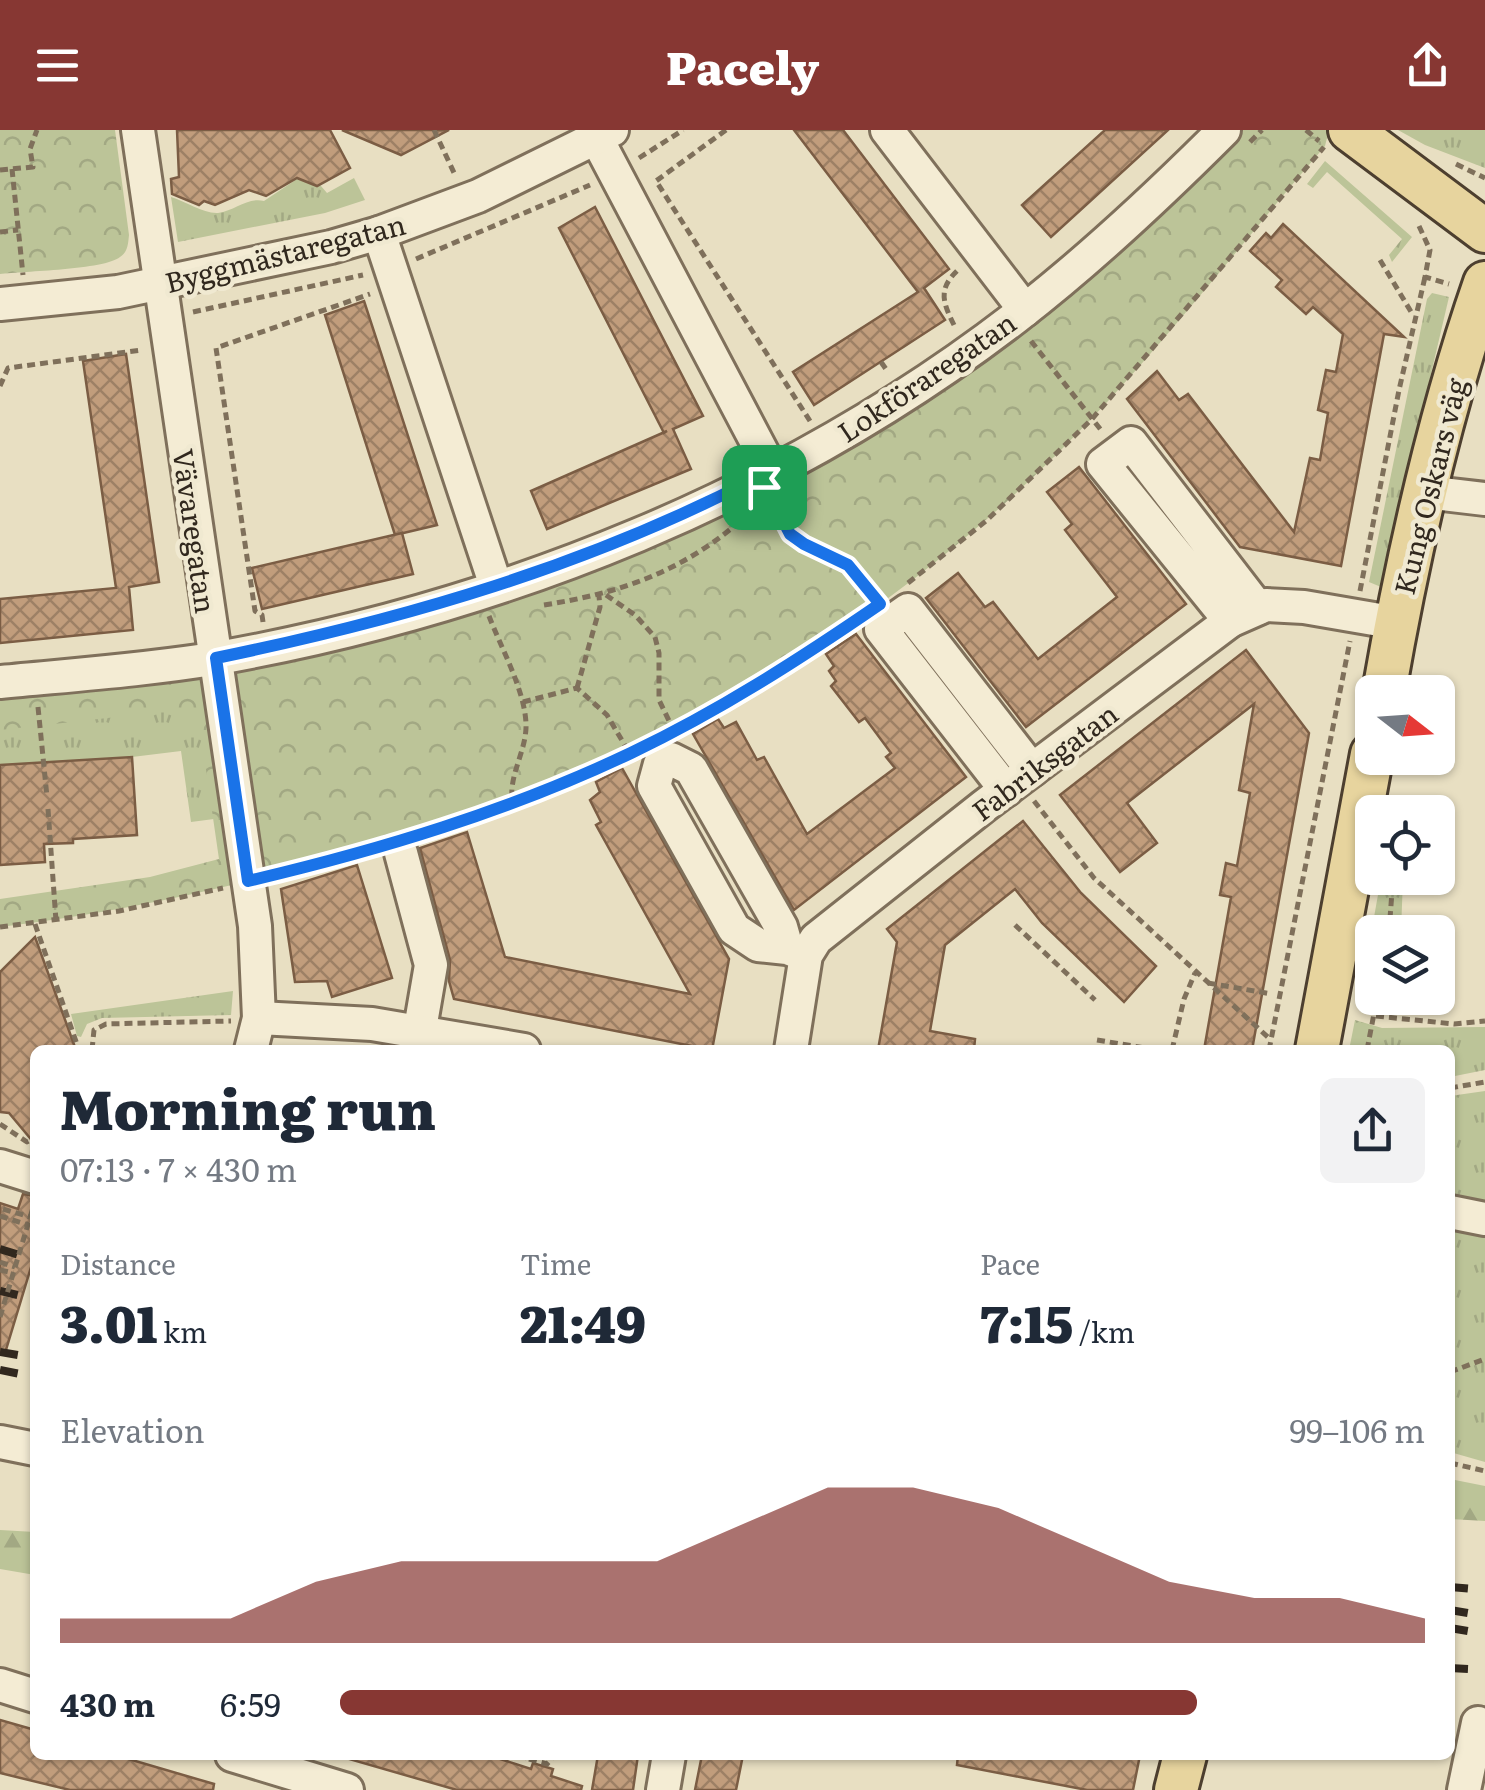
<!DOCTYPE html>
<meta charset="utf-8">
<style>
:root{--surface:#fff;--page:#f2f2f3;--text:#1f2937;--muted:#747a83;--accent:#873733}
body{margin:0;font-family:Literata,serif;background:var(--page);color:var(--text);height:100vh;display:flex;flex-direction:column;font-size:38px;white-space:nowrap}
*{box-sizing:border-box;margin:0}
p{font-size:32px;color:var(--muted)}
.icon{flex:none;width:55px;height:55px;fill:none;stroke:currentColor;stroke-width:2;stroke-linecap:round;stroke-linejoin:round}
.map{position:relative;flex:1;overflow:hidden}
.details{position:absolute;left:30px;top:915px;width:1425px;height:715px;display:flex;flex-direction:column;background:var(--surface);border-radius:15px;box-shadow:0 2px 8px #0004}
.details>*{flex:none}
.needle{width:65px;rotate:107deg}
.buttons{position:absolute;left:1355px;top:545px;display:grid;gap:20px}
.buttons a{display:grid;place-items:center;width:100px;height:100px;border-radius:15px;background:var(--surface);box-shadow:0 2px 8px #0004;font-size:50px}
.pin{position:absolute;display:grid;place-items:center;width:85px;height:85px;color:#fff;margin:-42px;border-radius:20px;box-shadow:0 5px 15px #0006}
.round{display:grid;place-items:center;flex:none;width:105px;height:105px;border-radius:15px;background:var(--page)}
.summary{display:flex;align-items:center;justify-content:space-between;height:170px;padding:0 30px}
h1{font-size:55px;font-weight:800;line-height:75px}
.metrics{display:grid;grid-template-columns:repeat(3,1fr);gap:15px;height:170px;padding:10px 30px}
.metrics div{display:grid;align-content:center}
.metrics b{font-size:50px;font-weight:800}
.metrics small{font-size:28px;font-weight:400}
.metrics p{font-size:28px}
.chart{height:280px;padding:20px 30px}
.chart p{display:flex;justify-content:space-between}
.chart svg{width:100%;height:180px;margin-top:10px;fill:var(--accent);opacity:.7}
ul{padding:0 30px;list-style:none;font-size:32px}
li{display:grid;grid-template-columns:160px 120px 1fr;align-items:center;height:75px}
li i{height:25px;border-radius:12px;background:var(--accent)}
header{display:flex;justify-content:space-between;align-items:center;height:130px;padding:0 30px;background:var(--accent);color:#fff;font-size:45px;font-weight:800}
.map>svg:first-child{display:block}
</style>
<header><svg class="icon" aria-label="menu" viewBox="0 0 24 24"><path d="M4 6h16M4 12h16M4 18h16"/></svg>Pacely<svg class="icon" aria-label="share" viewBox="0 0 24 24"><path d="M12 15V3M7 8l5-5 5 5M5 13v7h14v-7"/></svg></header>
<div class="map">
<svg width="1485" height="1660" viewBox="0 0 1485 1660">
<defs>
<pattern id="grass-tufts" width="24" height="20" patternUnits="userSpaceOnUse" patternTransform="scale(2.5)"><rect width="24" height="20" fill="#bcc498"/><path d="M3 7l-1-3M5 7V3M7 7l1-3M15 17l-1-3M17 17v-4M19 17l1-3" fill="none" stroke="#a2a883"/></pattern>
<pattern id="forest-firs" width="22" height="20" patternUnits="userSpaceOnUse" patternTransform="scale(2.5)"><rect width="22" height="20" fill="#bcc498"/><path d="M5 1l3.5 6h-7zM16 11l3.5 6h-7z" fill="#a2a883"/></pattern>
<pattern id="park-crowns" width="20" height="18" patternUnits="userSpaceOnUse" patternTransform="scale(2.5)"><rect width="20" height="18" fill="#bcc498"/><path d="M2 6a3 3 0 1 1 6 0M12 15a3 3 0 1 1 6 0" fill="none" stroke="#a2a883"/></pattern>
<pattern id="building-cross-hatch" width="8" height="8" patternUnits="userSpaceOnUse" patternTransform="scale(2.5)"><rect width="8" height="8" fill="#c19d7c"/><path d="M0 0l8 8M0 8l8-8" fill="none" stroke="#9d8065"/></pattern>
</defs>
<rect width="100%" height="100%" fill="#e8dfc2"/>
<!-- grass -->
<g fill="url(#grass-tufts)">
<path d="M1398 0H1485V38L1425 15Z"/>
<path d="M1325 31 1412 107 1392 132 1389 125 1402 109 1327 42 1313 58 1307 54Z"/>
<path d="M354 48 365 70 325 83 178 112 171 67C185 71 204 84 218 83 235 81 247 67 264 71L297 49 321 56 327 63Z"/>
<path d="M1432 163 1449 167 1381 457 1369 452 1427 169Z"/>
<path d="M198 564 214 689 191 692 181 621 132 627 0 635V583Z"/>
<path d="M1381 748H1403L1401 802H1372V868H1401L1400 875 1386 878 1359 871Z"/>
<path d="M233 861 231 885 102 888 87 894 81 907 77 906 71 884Z"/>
<path d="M1355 890 1382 898 1485 897V940L1450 947V920H1349Z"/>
<path d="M1485 961V1332L1450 1322V966Z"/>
</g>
<!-- forest -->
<g fill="url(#forest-firs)">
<path d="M1450 1349 1485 1356V1391L1450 1389Z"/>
<path d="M0 1400 35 1402V1445L0 1439Z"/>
</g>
<!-- park -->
<g fill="url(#park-crowns)">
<path d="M0 0H115L129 105C128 114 128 122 120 127 104 140 24 141 0 144Z"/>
<path d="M1224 0H1329L1325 16C1228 129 1138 249 1029 351 880 491 702 601 511 674 441 701 369 720 297 739 199 764 101 785 0 797V769L150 747 219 729 197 578 0 600V552L99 542 496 456 904 264Z"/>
</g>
<!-- building -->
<g fill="url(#building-cross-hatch)" stroke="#7b5d44" stroke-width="2.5">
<path d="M177 0H330L350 38 317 56 297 48 266 66 249 60 215 75 204 71 199 75 172 64 171 49 179 47Z"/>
<path d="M342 0H449L401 25Z"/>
<path d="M794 0H843L949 139 924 158 945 190 814 275 793 242 918 162Z"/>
<path d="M1105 0H1168L1051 107 1022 75Z"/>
<path d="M595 77 703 286 673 299 691 339 547 399 531 361 667 301 664 303 559 98Z"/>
<path d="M1283 94 1404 207 1384 204 1341 436 1240 417 1127 269 1157 241 1179 270 1188 264 1294 402 1310 328 1320 330 1328 283 1318 280 1326 240 1336 242 1343 204 1313 177 1306 184 1276 157 1282 150 1250 121 1266 103 1271 108Z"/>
<path d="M364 171 437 395 395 405 325 185Z"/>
<path d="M126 224 159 452 129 457 133 500 0 513V469L116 458 83 231Z"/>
<path d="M1079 337 1186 474 1026 597 926 468 958 443 985 477 993 472 1038 529 1117 467 1065 400 1072 394 1047 362Z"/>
<path d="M402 403 413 444 262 479 252 438Z"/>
<path d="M856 504 966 647 794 780 693 604 718 589 724 598 736 592 757 630 764 627 807 704 895 638 886 627 891 623 865 588 859 592 831 556 836 551 829 541 834 536 826 524Z"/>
<path d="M1246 520 1309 603 1252 920H1204L1231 767 1220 765 1226 733 1237 736 1250 663 1239 660 1254 574 1127 673 1157 713 1120 742 1060 665Z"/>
<path d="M132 627 137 705 73 709V713L44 714 45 732 0 735V635Z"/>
<path d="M622 638 729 829 712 920 454 869 449 851 450 830 420 718 467 702 505 827 690 864 596 695 601 692 590 670 600 662 596 652Z"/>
<path d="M1023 691 1081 763 1156 836 1124 872 1042 793 1015 759 945 815 930 901 975 909 974 920H878L897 812 887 799Z"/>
<path d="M357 735 392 848 332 867 327 851 295 852 281 759Z"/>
<path d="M35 807 76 920H35V1014L9 983 0 982V842Z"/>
<path d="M23 1064 35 1066V1124L5 1223 0 1222V1073L18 1079Z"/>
<path d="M0 1590 35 1600V1625H115L214 1654 213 1660H70L0 1643Z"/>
<path d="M350 1625H488L531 1639 533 1633 553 1639 551 1646 582 1656 581 1660H457L349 1629Z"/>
<path d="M598 1625H638L633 1660H592Z"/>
<path d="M702 1625H743L736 1660H695Z"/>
<path d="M958 1625H1140L1133 1660H1087L957 1635Z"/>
</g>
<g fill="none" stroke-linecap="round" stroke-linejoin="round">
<!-- minor casing -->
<g stroke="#7f705b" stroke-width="38">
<g id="minor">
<path d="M138 0 255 796 259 888 251 920"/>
<path d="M887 0 1025 180"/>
<path d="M597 9 772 341"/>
<path d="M379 103 496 456"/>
<path d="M0 174 118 162 331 117 379 103 478 66 612 0"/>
<path d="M1425 362 1485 369"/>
<path d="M1230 491 1103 334 1131 313 1258 478"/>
<path d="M0 552C72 545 146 540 218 528 504 477 785 365 1016 187 1090 130 1158 66 1224 0"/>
<path d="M1006 660 881 499 908 480 1032 640"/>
<path d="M401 723 431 835 420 899"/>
<path d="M787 818 758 815 734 799 654 656 660 634 671 629 691 639 781 797 787 818 806 825"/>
<path d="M259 888 372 894 524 920"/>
<path d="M791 920 806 825 816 809 984 676 1230 491 1266 475 1304 477 1397 493"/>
<path d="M0 1036 35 1047"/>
<path d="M1450 1082 1485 1089"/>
<path d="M0 1312 35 1319"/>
<path d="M0 1555 35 1566"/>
<path d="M232 1625 347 1660"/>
<path d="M663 1660 669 1625"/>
<path d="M1464 1660 1478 1593"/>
</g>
</g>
<!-- major casing -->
<g stroke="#4d3f2f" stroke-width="48">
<g id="major">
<path d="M1350 0 1485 101"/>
<path d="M1384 562C1408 424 1439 285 1485 153"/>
<path d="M1317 920 1372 624"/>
<path d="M1176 1660 1185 1625"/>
</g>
</g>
<!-- path -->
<g stroke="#7f705b" stroke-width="5" stroke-dasharray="8 5" stroke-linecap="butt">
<path d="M434 0 456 47"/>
<path d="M726 0 656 51 810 291"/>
<path d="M1306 0 1319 11"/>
<path d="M1250 12 1262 0"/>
<path d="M639 28 683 0"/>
<path d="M1456 34 1485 48"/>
<path d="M12 39 23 145"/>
<path d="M0 40 33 37 30 19 37 0"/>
<path d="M1419 96 1430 120 1425 147 1449 154"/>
<path d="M0 102 18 100"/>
<path d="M416 129 590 55"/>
<path d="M1380 130 1413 185"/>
<path d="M193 182 363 145"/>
<path d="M954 195C942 171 938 158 959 139"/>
<path d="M1031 211 1101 300"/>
<path d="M881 232 888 242"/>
<path d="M0 256 8 238 142 220"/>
<path d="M771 371 790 404 804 414 849 435 877 469"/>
<path d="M908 453 986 391 1092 289 1324 17"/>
<path d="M1360 461 1399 260 1425 147"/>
<path d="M606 465 635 485 655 507 659 523V570L675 603"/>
<path d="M544 475C619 463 679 443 738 393"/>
<path d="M489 486C501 518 527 564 526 598 525 624 507 649 513 674"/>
<path d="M263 492 262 485 255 481 216 218 370 164"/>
<path d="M577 558 600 477 599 466"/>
<path d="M523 572 577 558 607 585 630 624"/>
<path d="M38 577 47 667"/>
<path d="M676 600 797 531 855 492"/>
<path d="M1034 671 1094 748 1271 910"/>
<path d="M48 679 56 791"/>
<path d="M422 704 513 674 635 621"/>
<path d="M278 744 373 719"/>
<path d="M35 794 79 920"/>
<path d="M1015 795 1095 870"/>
<path d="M0 797 119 781 223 758"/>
<path d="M1389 802 1393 748"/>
<path d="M1208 853 1272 864"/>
<path d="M1376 886 1454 894 1485 891"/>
<path d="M1097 910 1157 920"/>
<path d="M92 920 94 900 106 894 231 891"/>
<path d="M1172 920 1184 869 1195 843"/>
<path d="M1269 920 1350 511"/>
<path d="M1367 920 1377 868"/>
<path d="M1450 958 1485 952"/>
<path d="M0 994 27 1012 35 1007"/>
<path d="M3 1079 30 1087"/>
<path d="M0 1086 28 1095"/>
<path d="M0 1132 15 1137"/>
<path d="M0 1140 13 1143"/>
<path d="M1450 1242 1485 1229"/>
<path d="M1450 1333 1485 1341"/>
<path d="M519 1625 529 1629 531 1625"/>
<path d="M529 1629 547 1634 555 1625"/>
</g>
<!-- minor -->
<use href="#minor" stroke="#f4ecd4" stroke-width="32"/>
<!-- major -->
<use href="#major" stroke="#e7d49e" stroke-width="42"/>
<!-- rail -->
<g stroke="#31281e" stroke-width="8" stroke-dasharray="18 18" stroke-linecap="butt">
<path d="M0 1119 35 1130"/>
<path d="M0 1161 35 1169"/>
<path d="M0 1222 35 1228"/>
<path d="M0 1240 35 1247"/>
<path d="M1450 1457 1485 1460"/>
<path d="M1450 1480 1485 1486"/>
<path d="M1450 1498 1485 1504"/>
<path d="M1450 1538 1485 1540"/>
</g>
<!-- path-bridge -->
<path stroke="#7f705b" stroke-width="5" stroke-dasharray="8 5" stroke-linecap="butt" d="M0 1187 35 1071"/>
</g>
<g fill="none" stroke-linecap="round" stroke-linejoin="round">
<!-- route casing -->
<g stroke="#fff" stroke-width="20">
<path id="route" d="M760 346 790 404 804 414 848 435 880 474C800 529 719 581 631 623 509 681 380 720 248 751L216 528C405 489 588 436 760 346Z"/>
</g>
<!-- route -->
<use href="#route" stroke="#1a73e8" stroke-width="12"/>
</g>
<g text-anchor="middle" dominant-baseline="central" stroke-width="9" stroke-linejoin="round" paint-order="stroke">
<!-- street labels -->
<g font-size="28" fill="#31281e" stroke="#f0e9d1">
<text transform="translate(285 122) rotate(-14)">Byggmästaregatan</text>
<text transform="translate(926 246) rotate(-34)">Lokföraregatan</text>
<text transform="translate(1429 356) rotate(-76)">Kung Oskars väg</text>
<text transform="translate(196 401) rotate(82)">Vävaregatan</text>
<text transform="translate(1044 631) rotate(-37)">Fabriksgatan</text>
</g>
</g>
</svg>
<div class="buttons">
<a><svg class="needle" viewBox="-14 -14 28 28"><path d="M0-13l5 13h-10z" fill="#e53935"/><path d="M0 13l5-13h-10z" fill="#747a83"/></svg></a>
<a><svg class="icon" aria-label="locate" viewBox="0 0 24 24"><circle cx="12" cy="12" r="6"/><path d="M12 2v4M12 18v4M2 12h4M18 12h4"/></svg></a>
<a><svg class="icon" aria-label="layers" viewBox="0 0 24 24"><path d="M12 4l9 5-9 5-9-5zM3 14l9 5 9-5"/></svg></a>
</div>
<div class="pin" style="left:764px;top:357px;background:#1e9e55"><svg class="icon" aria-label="arrive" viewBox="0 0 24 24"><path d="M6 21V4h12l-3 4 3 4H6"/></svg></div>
<section class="details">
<div class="summary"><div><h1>Morning run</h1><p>07:13 · 7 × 430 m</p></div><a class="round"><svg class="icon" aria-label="share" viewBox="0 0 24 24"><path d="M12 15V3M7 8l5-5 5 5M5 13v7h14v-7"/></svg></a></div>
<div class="metrics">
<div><p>Distance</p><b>3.01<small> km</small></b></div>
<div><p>Time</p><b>21:49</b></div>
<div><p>Pace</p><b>7:15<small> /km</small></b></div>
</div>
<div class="chart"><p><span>Elevation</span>99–106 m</p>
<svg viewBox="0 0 160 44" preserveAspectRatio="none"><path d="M0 44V38L10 38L20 38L30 29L40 24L50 24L60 24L70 24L80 15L90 6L100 6L110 11L120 20L130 29L140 33L150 33L160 38V44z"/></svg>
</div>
<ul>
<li><b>430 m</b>6:59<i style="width:79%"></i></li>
</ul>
</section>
</div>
